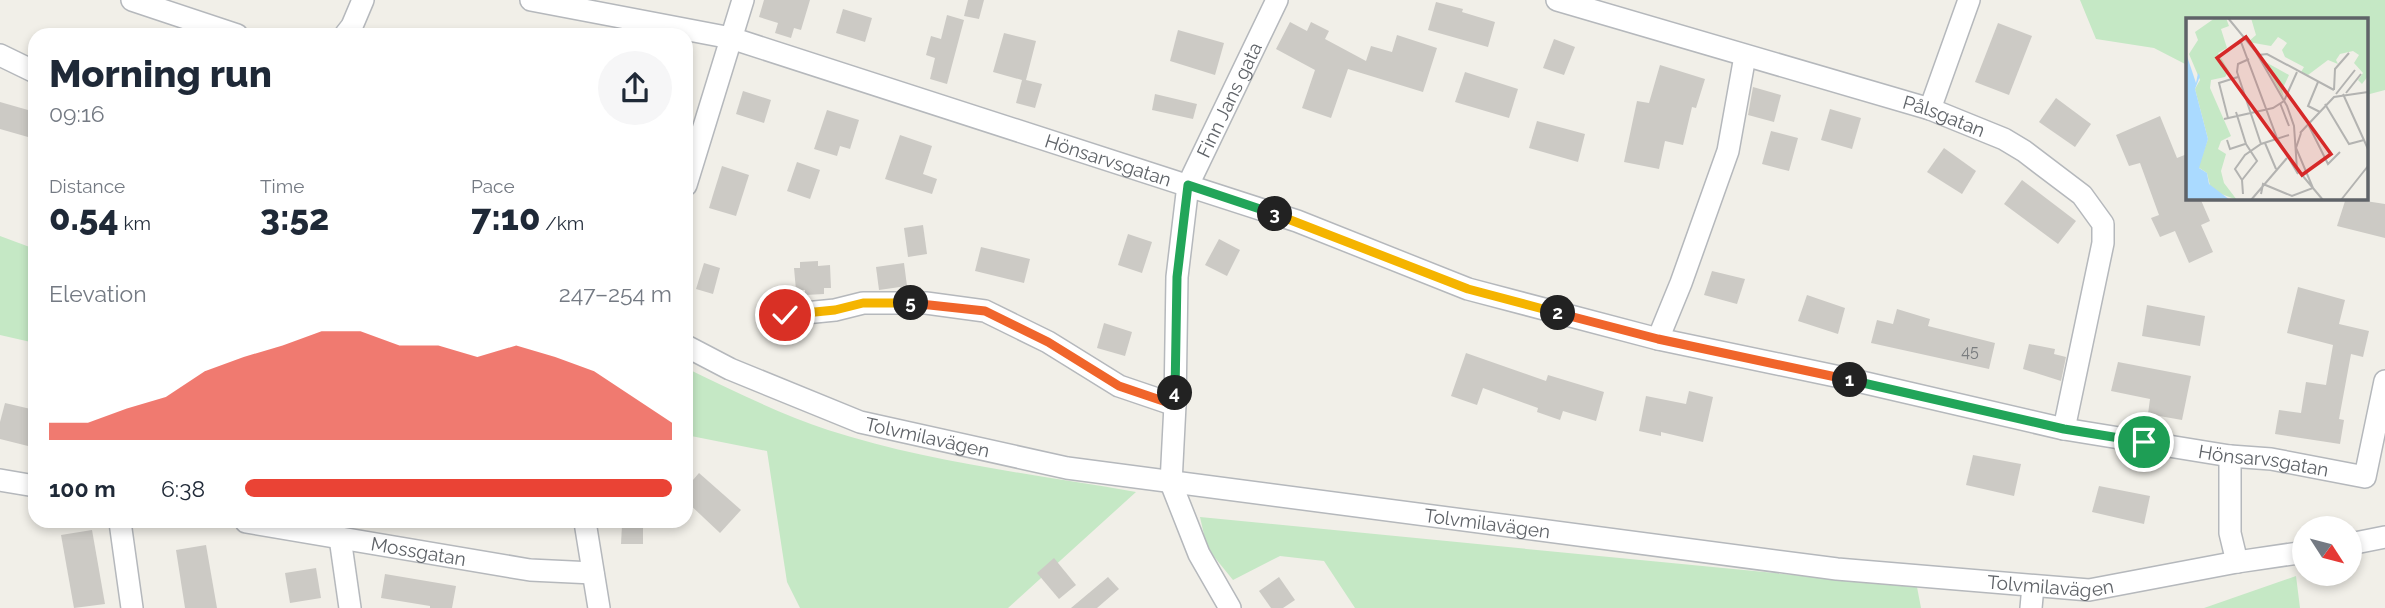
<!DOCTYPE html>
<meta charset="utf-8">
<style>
:root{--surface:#fff;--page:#f6f6f7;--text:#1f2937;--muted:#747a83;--accent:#ea4335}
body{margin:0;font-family:Raleway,sans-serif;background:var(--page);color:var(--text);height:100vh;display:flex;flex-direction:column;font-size:26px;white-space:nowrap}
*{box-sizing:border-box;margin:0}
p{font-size:23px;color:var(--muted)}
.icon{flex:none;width:38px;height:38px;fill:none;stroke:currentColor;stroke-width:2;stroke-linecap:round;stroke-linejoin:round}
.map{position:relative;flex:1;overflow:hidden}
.sheet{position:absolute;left:28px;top:28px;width:665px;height:500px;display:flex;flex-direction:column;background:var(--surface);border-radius:21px;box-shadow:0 4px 10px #0003}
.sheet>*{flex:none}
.needle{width:46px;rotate:126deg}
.buttons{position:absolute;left:2292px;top:516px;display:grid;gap:14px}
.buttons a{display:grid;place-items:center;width:70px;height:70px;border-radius:50%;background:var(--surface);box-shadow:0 4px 10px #0003;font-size:35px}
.pin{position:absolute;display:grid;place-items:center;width:60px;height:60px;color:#fff;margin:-30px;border:4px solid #fff;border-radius:50%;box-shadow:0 2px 7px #0007}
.km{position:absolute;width:35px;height:35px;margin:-18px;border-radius:50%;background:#222;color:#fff;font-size:19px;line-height:35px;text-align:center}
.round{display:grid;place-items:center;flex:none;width:74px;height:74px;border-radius:37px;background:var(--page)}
.summary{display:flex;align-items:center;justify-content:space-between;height:119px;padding:0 21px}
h1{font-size:38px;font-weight:800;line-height:52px}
.stats{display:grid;grid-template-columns:repeat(3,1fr);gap:10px;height:119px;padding:7px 21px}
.stats div{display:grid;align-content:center}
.stats b{font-size:35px;font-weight:800}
.stats small{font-size:19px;font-weight:400}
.stats p{font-size:19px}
.chart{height:196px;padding:14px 21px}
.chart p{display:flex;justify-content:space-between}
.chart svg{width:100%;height:126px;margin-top:7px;fill:var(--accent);opacity:.7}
ul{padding:0 21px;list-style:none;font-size:23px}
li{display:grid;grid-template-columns:112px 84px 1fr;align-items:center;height:52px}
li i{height:18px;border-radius:9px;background:var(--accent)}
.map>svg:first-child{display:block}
</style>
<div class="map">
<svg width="2385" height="608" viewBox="0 0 2385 608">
<rect width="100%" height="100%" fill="#f1efe8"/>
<!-- green -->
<g fill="#c5e8c5">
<path d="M2080 0H2385V90L2366 95V19H2187V65L2154 48 2096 39Z"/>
<path d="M0 236 35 249V343L0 335Z"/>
<path d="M686 368C731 390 780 414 828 430 927 462 1033 474 1136 492L1008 608H800L787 582 767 451 686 435Z"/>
<path d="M1200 517 1917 587 1921 608H1355L1324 561 1280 556 1233 580 1207 548Z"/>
<path d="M2296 576 2300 608H2204Z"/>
</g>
<!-- building -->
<g fill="#cccac5">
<path d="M764 0H810L801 30 794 28 791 38 775 33 778 23 759 17Z"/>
<path d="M968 0H984L979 19 964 16Z"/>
<path d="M1436 2 1463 9 1462 12 1495 22 1488 47 1428 30Z"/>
<path d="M843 9 872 18 865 42 836 33Z"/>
<path d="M947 15 964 20 947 84 930 79 935 58 926 55 931 36 941 39Z"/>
<path d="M1290 22 1307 31 1311 22 1329 31 1325 39 1366 61 1371 46 1392 52 1397 35 1437 48 1423 92 1348 69 1331 118 1302 108 1315 70 1276 49Z"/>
<path d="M1998 23 2032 36 2009 95 1975 82Z"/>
<path d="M1178 30 1224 43 1215 75 1170 61Z"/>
<path d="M1004 33 1036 41 1026 80 1042 84 1035 108 1016 103 1022 80 993 72Z"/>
<path d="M1554 39 1575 47 1564 75 1543 68Z"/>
<path d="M1660 65 1705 79 1696 108 1692 107 1683 145 1665 141 1659 169 1624 162 1637 101 1649 103Z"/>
<path d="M1465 72 1518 89 1509 118 1455 102Z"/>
<path d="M1753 87 1781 95 1774 122 1748 115Z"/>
<path d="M743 91 771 100 764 123 736 114Z"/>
<path d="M1155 94 1197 104 1193 119 1152 110Z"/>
<path d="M2056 98 2091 124 2075 147 2039 122Z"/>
<path d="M0 102 35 112V139L0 129Z"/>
<path d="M1830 109 1861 118 1852 149 1821 140Z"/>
<path d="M827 110 859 120 850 149 840 146 837 156 814 149Z"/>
<path d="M2160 116 2177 158 2187 154V198H2200L2210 221 2201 225 2213 252 2189 263 2175 231 2160 237 2151 218 2159 215 2140 163 2129 166 2116 135Z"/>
<path d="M1537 121 1585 134 1578 162 1529 148Z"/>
<path d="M1771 131 1798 138 1789 171 1762 164Z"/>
<path d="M900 135 932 146 923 174 937 179 932 194 885 179Z"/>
<path d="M1944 148 1976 171 1962 194 1927 172Z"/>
<path d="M797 162 820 170 810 199 787 191Z"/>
<path d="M722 166 749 175 736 216 709 208Z"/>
<path d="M2022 180 2076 221 2058 244 2004 204Z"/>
<path d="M2346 198 2385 204V238L2337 226Z"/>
<path d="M923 225 927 254 908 257 904 228Z"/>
<path d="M1128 234 1152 242 1142 273 1118 265Z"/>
<path d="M1219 239 1240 250 1227 276 1205 265Z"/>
<path d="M981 247 1030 259 1024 283 975 271Z"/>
<path d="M818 261V266L830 265 831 288H824V294L805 295V290H796L794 268H800V262Z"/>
<path d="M704 263 720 268 713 294 696 289Z"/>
<path d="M904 263 907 286 879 290 876 267Z"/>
<path d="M1712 271 1745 279 1737 304 1704 295Z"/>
<path d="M2298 287 2345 300 2339 324 2369 331 2363 357 2351 354 2339 419 2344 420 2340 444 2275 434 2279 410 2301 413 2306 382 2326 385 2333 345 2287 333Z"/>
<path d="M1807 295 1845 308 1838 334 1798 321Z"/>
<path d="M2147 305 2205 316 2200 346 2142 336Z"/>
<path d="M1897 309 1930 319 1928 326 1995 343 1989 369 1871 343 1877 320 1893 324Z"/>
<path d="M1104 323 1132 332 1125 356 1097 348Z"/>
<path d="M2029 344 2055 349 2054 354 2066 357 2061 381 2023 369Z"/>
<path d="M1466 353 1546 381 1548 375 1604 392 1596 421 1563 411 1560 420 1537 412 1538 408 1483 388 1477 405 1451 396Z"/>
<path d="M2118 362 2191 376 2182 420 2148 414 2150 399 2111 391Z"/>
<path d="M1689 391 1713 397 1703 442 1661 432V436L1639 431 1646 396 1686 404Z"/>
<path d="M5 403 35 410V437L32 447 0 439V422Z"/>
<path d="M1973 455 2021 464 2014 496 1966 485Z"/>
<path d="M699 473 741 510 720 533 686 501V488Z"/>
<path d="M2099 486 2150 496 2144 524 2092 512Z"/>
<path d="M622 525H643V544H621Z"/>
<path d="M92 530 105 604 74 608 61 535Z"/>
<path d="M206 545 217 608H185L176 550Z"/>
<path d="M1054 558 1076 585 1059 599 1037 573Z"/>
<path d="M316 568 321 598 290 603 285 573Z"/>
<path d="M385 574 456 586 452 608H430V606L381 598Z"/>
<path d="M1108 577 1119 589 1097 608H1071Z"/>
<path d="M1279 577 1295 600 1283 608H1271L1259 591Z"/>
</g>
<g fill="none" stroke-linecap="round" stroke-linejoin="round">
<!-- minor casing -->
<g stroke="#b5b8bc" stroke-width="24">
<g id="minor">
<path d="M132 0 237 35"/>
<path id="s1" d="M531 0 731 38 1297 221 1468 289 1658 339 1840 377 2064 429 2230 456 2271 459 2365 477 2385 381"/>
<path id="s2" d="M1557 0 1930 109 2004 139 2024 151 2082 195 2103 224V243L2064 429"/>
<path d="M345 35 352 26 363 0"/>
<path d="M0 55 35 72"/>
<path d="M1930 109 1969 0"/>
<path d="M686 185 743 0"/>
<path d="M785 315 835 310 863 303H926L985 311 1048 342 1119 386 1175 405"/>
<path d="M1658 339 1681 283 1728 151 1745 56"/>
<path id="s3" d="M686 346 730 369 860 422 1067 468 1837 569 2089 590 2237 562 2305 552"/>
<path d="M2230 456V533L2237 562"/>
<path d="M0 480 35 486"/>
<path d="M120 522 132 608"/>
<path id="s4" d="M246 522 530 570 593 573"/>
<path d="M585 522 599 608"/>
<path d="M340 538 350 608"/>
<path d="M2350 544 2385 537"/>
<path id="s5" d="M1230 608 1199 554 1171 483 1175 405 1177 277 1188 185 1277 0"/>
<path d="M2031 608 2033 586"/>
</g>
</g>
<!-- minor -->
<use href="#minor" stroke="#fff" stroke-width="21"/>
</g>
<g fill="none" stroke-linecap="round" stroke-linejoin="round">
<!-- split-1 casing -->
<g stroke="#fff" stroke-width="14">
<path id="split-1" d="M1850 380 2064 429 2144 442"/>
</g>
<!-- split-2 casing -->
<g stroke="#fff" stroke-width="14">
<path id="split-2" d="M1558 313 1658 339 1850 380"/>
</g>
<!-- split-3 casing -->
<g stroke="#fff" stroke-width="14">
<path id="split-3" d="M1275 214 1468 289 1558 313"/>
</g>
<!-- split-4 casing -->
<g stroke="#fff" stroke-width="14">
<path id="split-4" d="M1175 393 1177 277 1188 185 1275 214"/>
</g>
<!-- split-5 casing -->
<g stroke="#fff" stroke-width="14">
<path id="split-5" d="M911 303 985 311 1048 342 1119 386 1175 405V393"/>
</g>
<!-- split-6 casing -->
<g stroke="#fff" stroke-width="14">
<path id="split-6" d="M785 315 835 310 863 303H911"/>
</g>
<!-- split-1 -->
<use href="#split-1" stroke="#22a559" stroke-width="9"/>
<!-- split-2 -->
<use href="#split-2" stroke="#f0652b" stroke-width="9"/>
<!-- split-3 -->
<use href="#split-3" stroke="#f5b400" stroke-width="9"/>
<!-- split-4 -->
<use href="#split-4" stroke="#22a559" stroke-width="9"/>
<!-- split-5 -->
<use href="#split-5" stroke="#f0652b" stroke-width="9"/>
<!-- split-6 -->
<use href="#split-6" stroke="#f5b400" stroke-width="9"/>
</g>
<g text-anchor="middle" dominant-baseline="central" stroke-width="5" stroke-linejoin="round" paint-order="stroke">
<!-- number labels -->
<g font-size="16" fill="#7a7d7f">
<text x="1970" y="351">45</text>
</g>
<!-- street labels -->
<g font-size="19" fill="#5f6368" stroke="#fff">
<text stroke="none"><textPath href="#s5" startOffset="532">Finn Jans gata</textPath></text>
<text stroke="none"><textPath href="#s2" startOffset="404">Pålsgatan</textPath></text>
<text stroke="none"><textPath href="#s1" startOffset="600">Hönsarvsgatan</textPath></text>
<text stroke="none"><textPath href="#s3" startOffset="259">Tolvmilavägen</textPath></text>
<text stroke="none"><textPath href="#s1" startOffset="1797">Hönsarvsgatan</textPath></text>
<text stroke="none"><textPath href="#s3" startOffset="826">Tolvmilavägen</textPath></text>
<text stroke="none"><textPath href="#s4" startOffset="175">Mossgatan</textPath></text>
<text stroke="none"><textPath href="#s3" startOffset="1393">Tolvmilavägen</textPath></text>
</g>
</g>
<!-- overview -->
<g transform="translate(2186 18)">
<rect width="182" height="182" fill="#f1efe8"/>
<path d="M29 0H40L43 8 35 11 41 30 32 35 43 53 39 59 25 62 24 70 45 118 35 123 32 131 40 136 35 153 38 165 51 182 25 172 21 155 12 149 22 121 9 71 14 62 3 36 12 22 9 14ZM65 0H182V58L176 66 172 62 177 55 168 45 173 37 167 33 154 36 150 42 152 46 142 42 122 57 115 54 118 49 99 39 96 32 101 25 97 22 92 19 85 28 62 24 70 17ZM76 42 103 57 96 72 98 80Z" fill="#c5e8c5"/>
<path d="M0 35 10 65 12 55 14 58 9 71 22 121 13 150 21 155 23 166 44 182H0Z" fill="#aadaff"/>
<path fill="none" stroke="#b3b3b1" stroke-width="2" d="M42 0 70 34 101 88 108 108 111 151 137 182M44 30 55 24 91 120 112 156M72 37 81 36 148 72M63 41 52 46 51 54 75 126M132 64 122 88 134 94M148 72 149 51 163 35M182 72V101M160 75 175 56M150 76 169 52M157 76 182 131M94 85 103 108M139 86 163 126 178 122M50 94 60 126 71 143 56 162 57 176M42 100 33 65 52 59M38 101 87 90 98 83 111 54M123 108 142 146 154 134M114 115 148 79 182 74M41 122 44 131 59 126M79 125 90 151M56 162 49 151 59 137 75 126 103 117M75 176 77 166 106 178 127 170 110 130 115 115M65 182 101 140M155 182 182 148"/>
<path fill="#d62828" fill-opacity="0.15" stroke="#d62828" stroke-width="3.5" d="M60 19 145 136 116 157 31 40Z"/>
<rect width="182" height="182" fill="none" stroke="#5f6368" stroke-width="3.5"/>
</g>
</svg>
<div class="buttons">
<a><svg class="needle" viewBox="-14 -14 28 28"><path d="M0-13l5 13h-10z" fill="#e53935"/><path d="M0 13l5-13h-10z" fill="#747a83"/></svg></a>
</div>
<div class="pin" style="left:2144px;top:442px;background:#1e9e55"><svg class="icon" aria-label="arrive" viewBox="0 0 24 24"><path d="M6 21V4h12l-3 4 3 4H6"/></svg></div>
<div class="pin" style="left:785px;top:315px;background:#d93025"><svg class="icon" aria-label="check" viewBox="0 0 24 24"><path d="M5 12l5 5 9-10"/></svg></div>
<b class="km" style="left:1850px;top:380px">1</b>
<b class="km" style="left:1558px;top:313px">2</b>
<b class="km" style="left:1275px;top:214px">3</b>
<b class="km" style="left:1175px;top:393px">4</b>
<b class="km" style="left:911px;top:303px">5</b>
<section class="sheet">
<div class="summary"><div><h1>Morning run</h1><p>09:16</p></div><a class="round"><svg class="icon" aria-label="share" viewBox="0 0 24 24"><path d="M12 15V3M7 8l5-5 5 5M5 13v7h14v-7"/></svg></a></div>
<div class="stats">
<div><p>Distance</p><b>0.54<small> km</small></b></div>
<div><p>Time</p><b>3:52</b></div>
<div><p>Pace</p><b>7:10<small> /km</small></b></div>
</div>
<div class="chart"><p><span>Elevation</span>247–254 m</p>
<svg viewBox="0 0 160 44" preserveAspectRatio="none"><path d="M0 44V38L10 38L20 33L30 29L40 20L50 15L60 11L70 6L80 6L90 11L100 11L110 15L120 11L130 15L140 20L150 29L160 38V44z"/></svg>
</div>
<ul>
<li><b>100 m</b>6:38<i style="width:100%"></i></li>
</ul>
</section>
</div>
